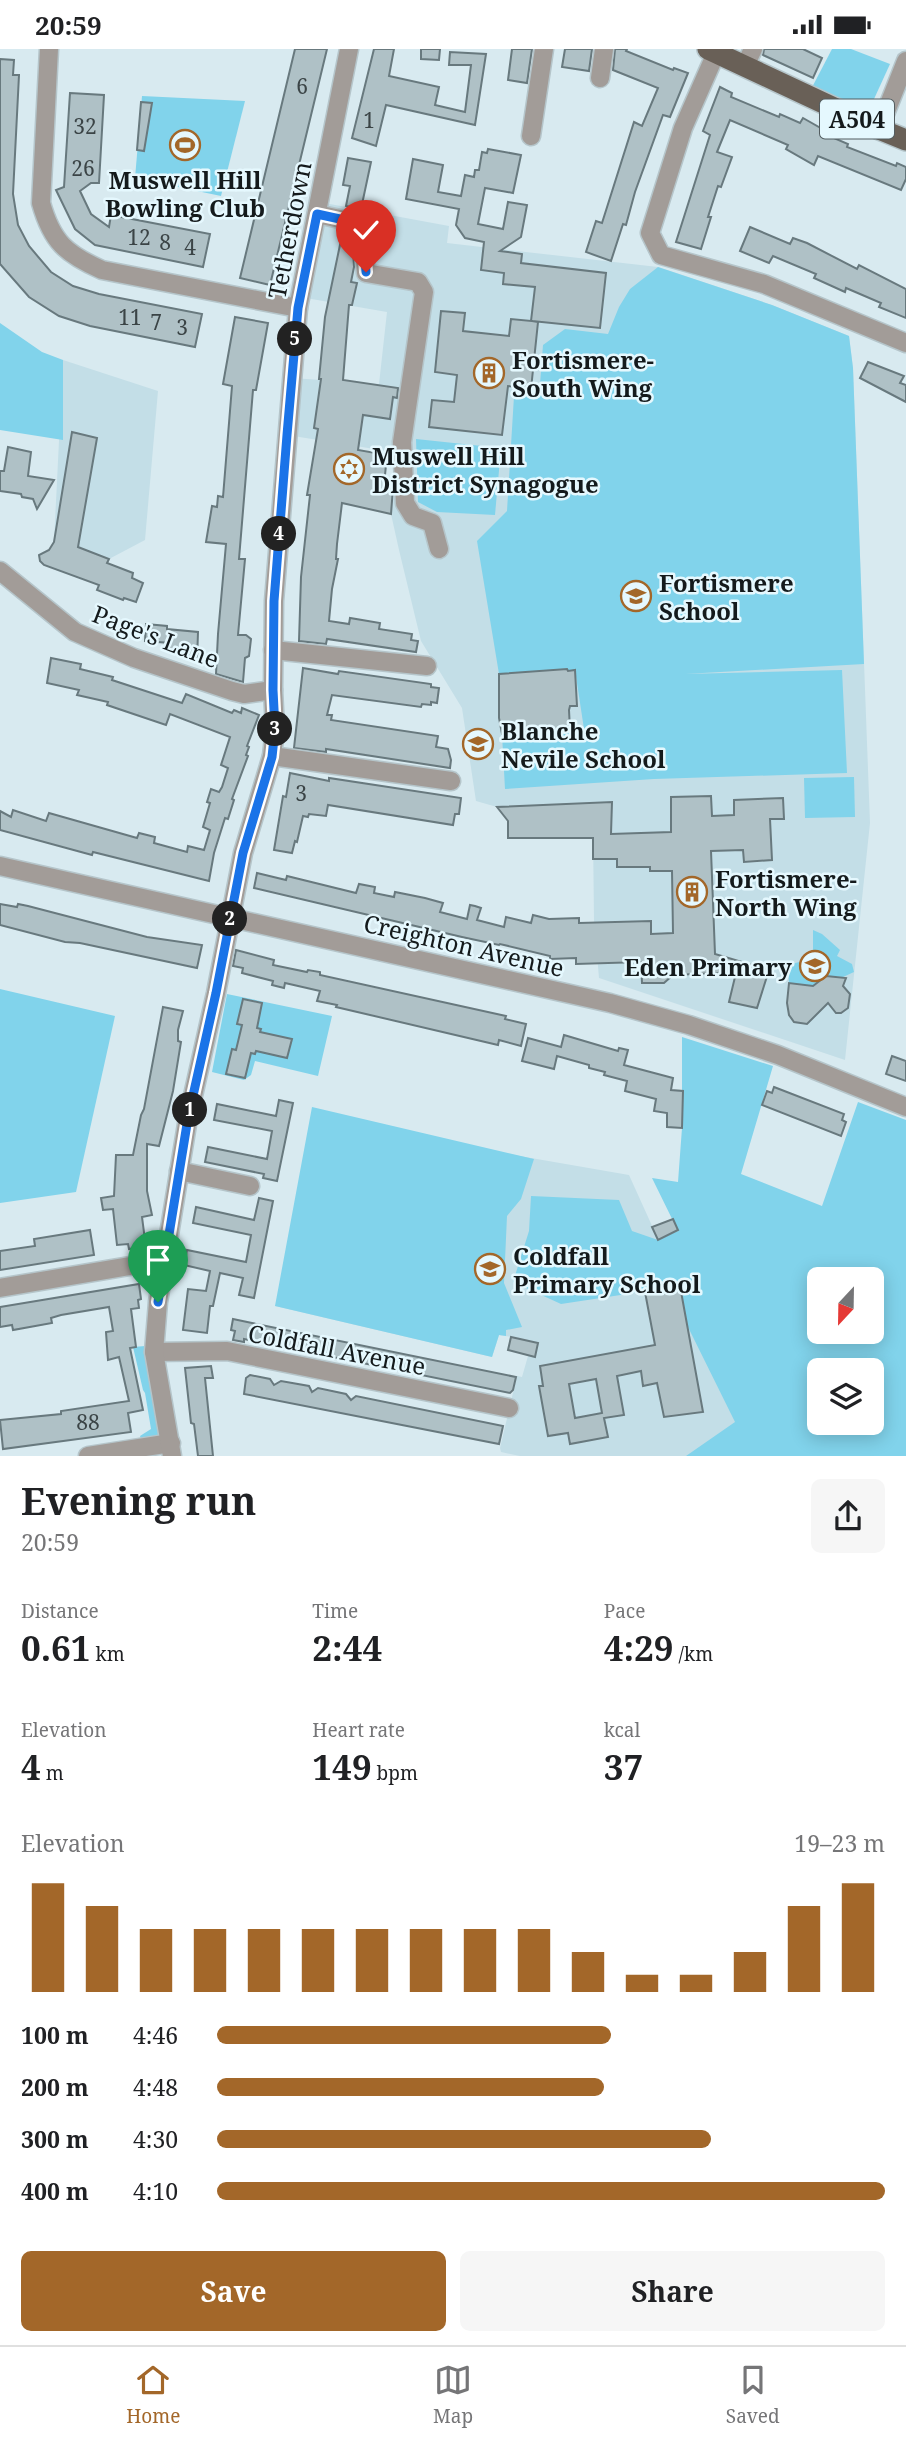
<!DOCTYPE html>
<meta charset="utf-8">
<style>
:root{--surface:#fff;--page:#f6f6f6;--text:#202124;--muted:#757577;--line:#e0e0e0;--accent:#a36729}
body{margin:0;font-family:"Noto Serif",serif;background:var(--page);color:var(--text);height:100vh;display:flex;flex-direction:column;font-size:26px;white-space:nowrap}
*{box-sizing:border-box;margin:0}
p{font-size:23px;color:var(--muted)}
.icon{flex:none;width:38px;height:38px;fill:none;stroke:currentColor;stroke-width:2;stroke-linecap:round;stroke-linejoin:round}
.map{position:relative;height:1407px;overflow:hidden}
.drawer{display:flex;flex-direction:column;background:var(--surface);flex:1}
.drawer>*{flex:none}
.needle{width:46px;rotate:202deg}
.tools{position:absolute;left:807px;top:1218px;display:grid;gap:14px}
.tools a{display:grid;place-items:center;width:77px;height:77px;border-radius:10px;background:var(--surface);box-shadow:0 4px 18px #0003;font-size:35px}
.pin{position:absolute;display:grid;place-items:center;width:60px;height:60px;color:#fff;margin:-72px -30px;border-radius:50% 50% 50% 0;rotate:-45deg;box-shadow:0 0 7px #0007}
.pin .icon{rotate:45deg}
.km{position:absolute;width:35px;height:35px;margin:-18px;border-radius:50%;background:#222;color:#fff;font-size:19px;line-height:35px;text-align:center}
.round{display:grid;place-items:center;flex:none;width:74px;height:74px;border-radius:10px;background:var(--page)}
.headline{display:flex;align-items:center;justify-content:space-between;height:119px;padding:0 21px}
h1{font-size:38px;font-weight:700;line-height:52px}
.stats{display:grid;grid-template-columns:repeat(3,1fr);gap:10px;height:119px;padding:7px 21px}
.stats div{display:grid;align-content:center}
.stats b{font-size:35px;font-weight:700}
.stats small{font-size:19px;font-weight:400}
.stats p{font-size:19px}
.chart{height:196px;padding:14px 21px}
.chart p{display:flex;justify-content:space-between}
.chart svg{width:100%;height:126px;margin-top:7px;stroke:var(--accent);stroke-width:6}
.cta{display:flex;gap:14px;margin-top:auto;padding:14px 21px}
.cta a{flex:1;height:80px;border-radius:10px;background:var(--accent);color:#fff;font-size:28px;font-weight:700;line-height:80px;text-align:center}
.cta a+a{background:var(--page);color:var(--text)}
ul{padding:0 21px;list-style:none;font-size:23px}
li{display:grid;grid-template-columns:112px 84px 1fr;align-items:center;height:52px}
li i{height:18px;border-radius:9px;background:var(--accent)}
.status{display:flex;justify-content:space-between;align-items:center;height:49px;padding:0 35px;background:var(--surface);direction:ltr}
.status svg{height:19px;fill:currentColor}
.dock{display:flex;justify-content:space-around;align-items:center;height:98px;border-top:2px solid var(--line);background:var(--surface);font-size:19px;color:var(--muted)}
.dock a{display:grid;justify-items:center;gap:4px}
.dock .active{color:var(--accent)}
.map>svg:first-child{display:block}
</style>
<div class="status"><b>20:59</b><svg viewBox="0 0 49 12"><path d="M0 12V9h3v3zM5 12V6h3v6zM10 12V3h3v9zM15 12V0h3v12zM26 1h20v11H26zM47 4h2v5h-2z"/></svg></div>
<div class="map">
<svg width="906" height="1407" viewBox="0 0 906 1407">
<rect width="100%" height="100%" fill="#d8eaf0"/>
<!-- built -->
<g fill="#c3dee7">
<path d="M319 153 449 177 447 194 658 218 772 256 849 287 853 319 870 774 845 1011 599 929 594 871 593 785 582 779 581 789H508V772L497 758 476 752 462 659 421 592 399 501 391 465 395 439 393 403 287 386 292 329 379 335 387 263 300 248Z"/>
<path d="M63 311 158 342 145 491 109 510 99 536 44 516 40 512 39 506 49 501 54 493Z"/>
<path d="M490 1102 629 1126 658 1190 778 1407H520L501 1403 500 1399 517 1327 522 1328 528 1307 508 1301 511 1288 499 1286 492 1308 275 1257Z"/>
</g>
<!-- green -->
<g fill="#81d3eb" fill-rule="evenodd">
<path d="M832 0H851L890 15 869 61 808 46Z"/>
<path d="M142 47 245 52 221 147 135 129Z"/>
<path d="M658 218 772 256 849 287 853 319 864 615 685 625 842 621 847 724 654 730 505 740 502 685 584 680 575 621 499 625 477 492 507 462 514 347 539 348 543 296 565 280 608 285 619 258 630 240Z"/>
<path d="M0 274 42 303 63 311V391L0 381Z"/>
<path d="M416 390 501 399 495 466 437 463 418 453Z"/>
<path d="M854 728 855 768 805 769 804 729Z"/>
<path d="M813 881 822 885 840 901 837 907 852 915 854 923 843 928 826 927 818 933 821 936 814 940 812 937 789 934 788 916 803 912 813 905Z"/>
<path d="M0 940 115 967 76 1143 0 1154Z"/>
<path d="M227 945 332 967 318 1027 255 1012 251 1026 244 1031 212 1023Z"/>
<path d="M682 988 773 1017 741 1125 822 1157 858 1053 906 1071V1407H686L735 1373 688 1278 680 1237 561 1255 513 1233 529 1182 531 1147 619 1151 632 1182 658 1191 678 1182 652 1129 678 1133 682 1079ZM819 1230H872V1283H819ZM819 1321H872V1374H819Z"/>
<path d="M312 1058 534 1110 521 1150 507 1167 504 1234 522 1278 506 1281V1287L499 1286 492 1308 275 1257Z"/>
<path d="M145 1297 159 1387 141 1390 140 1387 151 1380 145 1344 143 1341 133 1298Z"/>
</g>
<!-- building -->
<g fill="#afc1c6" stroke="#68797e" stroke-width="2" fill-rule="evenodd">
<path d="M295 0H327L270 236 240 229Z"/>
<path d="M374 0H394L389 27 439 38 435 56 465 63 471 16H449L450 3 486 5 475 76 386 56 376 97 352 89Z"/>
<path d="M421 0H440L439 11 421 10Z"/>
<path d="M512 0H532L527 34 508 31Z"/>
<path d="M565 0H592L589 22 562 18Z"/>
<path d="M615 0H627L626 2 673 21 674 19 688 24 670 68 663 66 635 143 626 176 623 175 611 212 586 203 596 172 602 174 634 73 642 77 658 39 613 21Z"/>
<path d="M764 0H803L822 9 813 29 763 6Z"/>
<path d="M0 10 14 11 13 26H19L13 145 18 176 29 197 51 223 73 237 99 245 202 265 195 298 90 277 59 267 29 248 0 215Z"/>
<path d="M720 38 732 44 731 48 779 68 780 65 800 74 803 69 831 85 829 87 848 95 847 98 896 117 897 114 906 118V130L901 141 818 107 814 116 786 100 788 96 730 71 717 103 732 108 721 138 718 137 708 168H711L701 200 676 193 710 86 703 82Z"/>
<path d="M70 44 104 46 99 134H91L80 142 91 165 109 178 111 166 210 185 203 218 95 196 75 180 56 141 64 138Z"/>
<path d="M141 53 152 54 144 102 137 101Z"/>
<path d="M488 100 521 106 513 144 485 139 478 175 503 180 508 153 527 156 521 188 500 202 522 205 521 214 606 224 600 279 532 272 538 273 531 340 508 337 502 386 429 378 432 351 454 353 457 326 435 323 441 262 465 264 463 282 509 287 511 270 531 272 535 238 503 235 504 224 481 221 484 193 465 189 456 176 459 160 406 150 413 110 443 116 438 143 461 147 465 126 474 128 475 121H479L482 103 487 104Z"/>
<path d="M348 109 371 113 361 160 346 157 350 137 343 136Z"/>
<path d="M750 178 790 195 793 189 807 194 857 220 859 216 906 240V269L879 258 881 254 846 239 845 243 814 229 816 225 773 207 769 214 740 202Z"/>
<path d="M341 191 348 193 353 201 354 218 351 233 357 234 352 256H349L343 331 398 339 397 349 393 348 390 370 363 366 358 401 387 406 384 436 393 439 391 465 342 454 337 495 336 510H338L332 540 329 572 349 575 350 569 380 574 379 580 412 585 411 591 418 592 416 603 327 590 326 595 299 592 301 528 310 446H307L318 380 314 379 321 330H319L325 268Z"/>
<path d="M235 268 268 274 256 341H253L239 510H245L238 586H246L251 590 249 607 245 609 243 633 216 625 218 585 226 495 206 493 212 457 217 458 218 447 223 448 232 337 223 335Z"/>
<path d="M868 313 904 327 900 334 906 336V353L860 329Z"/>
<path d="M72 383 97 389 78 498 109 510 107 514 133 524 132 529 143 534 136 553 124 549 123 551 97 541 99 536 44 516 40 512 39 506 49 501 54 493Z"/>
<path d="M8 398 31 403 28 427 54 431 37 460 33 450 22 448 21 445 0 442V422H4Z"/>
<path d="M146 575 167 577V580L198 583 197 613 170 602V594L145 592Z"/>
<path d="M51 609 81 615 80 620 113 628 112 631 182 654 186 645 232 664 234 661 241 664 242 659 259 666 247 697 249 698 246 706 248 707 232 750 234 751 228 770 225 769 214 804 209 832 93 803 92 806 0 781V762L11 768 13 761 46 772 49 764 137 789 139 784 155 788 154 794 187 803 188 797 204 801 210 781 203 778 210 754 207 753 211 740 219 743 222 738 228 719 221 716 230 688 170 665 166 676 107 656 108 653 77 646 79 641 47 634Z"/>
<path d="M303 619 338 625 339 622 431 635V638L439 639 437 654 431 653V656L422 655 421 658 332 646 327 666H332L331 671 438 687 436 698 448 700 451 711 450 719 326 700V703L294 699Z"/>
<path d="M567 620 568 622 575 621 577 657H570L569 661 570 681 502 685 499 669V625Z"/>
<path d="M290 724 329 732V729L461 749 459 765H455L453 776 328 756 326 767 309 765 308 768 303 767 297 793 295 792 292 804 274 801 283 747 286 748Z"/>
<path d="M711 747 712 767 734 766V751L783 749 784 770H770L772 811 744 813 743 801 711 802 715 905 769 921 757 959 729 953 735 928 717 924 673 926 664 934H642L641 913 576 915V909L550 910V907L500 895 499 896 462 888 254 839 257 824 286 831 287 827 356 844 359 835 375 838 374 844 394 848 395 843 425 849 443 854 440 863 467 870 470 856 475 857 481 859 477 871 504 878 506 868 531 874 533 866 549 870 579 869V874L651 872V885L673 884 672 822H650V818H617V810H593V789H508V772L497 758 612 753 611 785 671 783V748Z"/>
<path d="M0 855 17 858 18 855 28 857 147 888 202 896 197 919 80 894 65 893 0 876Z"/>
<path d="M236 901 274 911 273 916 307 923 308 921 320 923V926L506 967 505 970 526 975 521 997 499 991 498 996 336 958 337 956 317 952 320 942 285 934 284 939 272 936 273 932 242 924 243 919 233 917Z"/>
<path d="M826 927 846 929 843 937 850 945 848 959 841 964H836L828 954 807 975 794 973 789 966 787 954 789 934 813 937Z"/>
<path d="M243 950 262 954 257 979 261 980 260 983 292 990 287 1009 256 1002 255 1005 251 1004 245 1029 226 1025 232 1000 236 1001 242 976 237 975Z"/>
<path d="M163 958 183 962 178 981V992L181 993 173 1042 159 1097 147 1095V1142L152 1166 142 1168 145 1191 142 1198 129 1200 128 1195 117 1196 113 1160 103 1161 101 1149 114 1147 116 1106H133L141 1066 144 1060Z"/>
<path d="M564 986 618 1002 619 999 628 1001 624 1016 673 1029 671 1041 683 1042 682 1079 667 1078V1064L654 1062 656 1050 625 1042 627 1032 604 1026 605 1023 589 1019V1016L557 1007 554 1020 522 1012 528 989 561 998Z"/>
<path d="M892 1007 906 1012V1032L886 1025Z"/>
<path d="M774 1038 844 1065 842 1071 846 1073 841 1087 762 1056 767 1042 772 1044Z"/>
<path d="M279 1051 293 1054 277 1132 263 1129 264 1125 205 1113 208 1098 267 1110 272 1082 214 1071 217 1055 276 1067Z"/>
<path d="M259 1149 273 1152 254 1249 239 1246 243 1229 220 1224 213 1257H210L207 1284 183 1281 188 1240 206 1242 210 1222 184 1216 187 1201 246 1213 251 1186 193 1174 196 1158 254 1171Z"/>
<path d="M673 1170 678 1181 658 1191 652 1178Z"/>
<path d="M90 1181 94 1206 0 1221V1202L35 1197 34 1190Z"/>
<path d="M139 1235 141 1250 138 1251 139 1259 131 1260 136 1298 130 1299 143 1361 128 1364 131 1383 3 1400 0 1371 61 1365V1362L129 1352 119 1308 108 1311 106 1283 113 1282 109 1258 61 1266 51 1269 52 1274 13 1281 12 1276 0 1278V1258Z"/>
<path d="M680 1237 703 1363 664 1368 657 1334 643 1337 641 1322 617 1327 624 1366 604 1369 608 1388 570 1395 568 1384 548 1387 539 1337H543L540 1317 655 1296 645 1243ZM596 1330 602 1364 575 1369 569 1335Z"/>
<path d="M233 1270 252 1274 516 1328 513 1341 510 1344 244 1290V1293L233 1291 235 1282 231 1281Z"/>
<path d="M511 1288 538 1294 535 1308 508 1301Z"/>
<path d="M211 1317 213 1329H205L213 1407H198L194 1375 191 1374 185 1319Z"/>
<path d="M250 1326 270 1330 274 1336 281 1332 309 1337 312 1343 318 1339 346 1345 351 1351 356 1347 503 1377 499 1395 244 1345 246 1329Z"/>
</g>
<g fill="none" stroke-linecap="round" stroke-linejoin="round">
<!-- minor casing -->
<g stroke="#b5c5ca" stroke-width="21">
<g id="minor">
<path d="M49 0 41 154C52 193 66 205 102 221L298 259"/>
<path d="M716 4 683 79 650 184 661 206 764 235 906 294"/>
<path d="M745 17 753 0"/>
<path d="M600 29 604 0"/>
<path d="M879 80 906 12"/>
<path d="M531 87 544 0"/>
<path d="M317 165 349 172 364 198 366 224 418 233 424 243 402 393 405 454 413 467 432 474 439 500"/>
<path d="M0 522 75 583 134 609 232 642 244 645 273 641"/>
<path d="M273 601 427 617"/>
<path d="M272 707 451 732"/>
<path d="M0 817 610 954 689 976 778 1006 906 1058"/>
<path d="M179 1122 250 1137"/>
<path d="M0 1239 165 1211"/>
<path d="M154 1303 227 1302 509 1359"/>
<path d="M88 1407 171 1394"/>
<path d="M172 1407 154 1303 158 1253 188 1069 216 944 243 804 272 707 275 680 273 641 274 552 298 259 349 0"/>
</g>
</g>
<!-- major casing -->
<g stroke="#b5c5ca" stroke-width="24">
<path id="major" d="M708 0 879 80 906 91"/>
</g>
<!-- minor -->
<use href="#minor" stroke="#a29c98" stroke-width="18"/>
<!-- major -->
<use href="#major" stroke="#696057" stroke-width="21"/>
</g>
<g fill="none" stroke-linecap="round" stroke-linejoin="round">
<!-- route casing -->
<g stroke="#fff" stroke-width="14">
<path id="route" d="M158 1253 188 1069 216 944 243 804 272 708 275 680 273 641 274 552 287 386 298 259 317 165 349 172 364 198 366 223"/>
</g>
<!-- route -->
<use href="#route" stroke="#1a73e8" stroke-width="9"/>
</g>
<!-- icons -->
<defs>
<g id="stadium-ring" transform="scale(1.575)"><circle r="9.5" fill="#e5f8fe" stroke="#a36729" stroke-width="1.5"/><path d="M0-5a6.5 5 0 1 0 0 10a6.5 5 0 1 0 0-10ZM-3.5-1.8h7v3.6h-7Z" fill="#a36729"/></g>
<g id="building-ring" transform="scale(1.575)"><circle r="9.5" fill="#e5f8fe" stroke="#a36729" stroke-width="1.5"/><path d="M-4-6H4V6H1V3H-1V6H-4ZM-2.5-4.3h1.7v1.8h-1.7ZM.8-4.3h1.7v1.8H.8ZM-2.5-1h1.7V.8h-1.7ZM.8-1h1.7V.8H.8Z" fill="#a36729"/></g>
<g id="synagogue-ring" transform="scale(1.575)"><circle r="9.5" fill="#e5f8fe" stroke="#a36729" stroke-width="1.5"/><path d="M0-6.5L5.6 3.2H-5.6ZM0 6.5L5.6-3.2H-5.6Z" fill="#a36729"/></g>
<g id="school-ring" transform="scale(1.575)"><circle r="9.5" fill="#e5f8fe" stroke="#a36729" stroke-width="1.5"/><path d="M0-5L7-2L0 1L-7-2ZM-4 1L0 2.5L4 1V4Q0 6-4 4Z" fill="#a36729"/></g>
</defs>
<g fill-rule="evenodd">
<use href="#stadium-ring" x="185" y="96"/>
<use href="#building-ring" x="489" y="324"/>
<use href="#synagogue-ring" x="349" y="420"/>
<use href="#school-ring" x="636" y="547"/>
<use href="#school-ring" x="478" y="695"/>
<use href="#building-ring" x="692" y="843"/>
<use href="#school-ring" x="815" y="917"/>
<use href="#school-ring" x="490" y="1220"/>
</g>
<g text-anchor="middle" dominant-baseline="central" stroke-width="5" stroke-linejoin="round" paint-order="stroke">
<!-- number labels -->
<g font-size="21" fill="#3b4446">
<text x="302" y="37">6</text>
<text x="369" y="71">1</text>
<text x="85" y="77">32</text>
<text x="83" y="119">26</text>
<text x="139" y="188">12</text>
<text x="165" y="193">8</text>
<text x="190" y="198">4</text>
<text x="130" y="268">11</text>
<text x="156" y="273">7</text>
<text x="182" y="278">3</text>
<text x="301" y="744">3</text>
<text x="88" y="1373">88</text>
</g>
<!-- shield labels -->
<rect fill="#e5f8fe" stroke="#535d60" stroke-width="2" x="820" y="50.5" width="74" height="39" rx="5"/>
<g font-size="23" font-weight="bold" fill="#141a1c">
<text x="857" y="70">A504</text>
</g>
<!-- poi labels -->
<g font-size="24" font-weight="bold" fill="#141a1c" stroke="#e5f8fe" text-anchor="start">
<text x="185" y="130" text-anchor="middle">Muswell Hill<tspan x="185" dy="28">Bowling Club</tspan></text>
<text x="512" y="310">Fortismere-<tspan x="512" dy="28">South Wing</tspan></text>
<text x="372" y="406">Muswell Hill<tspan x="372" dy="28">District Synagogue</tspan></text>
<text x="659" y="533">Fortismere<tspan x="659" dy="28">School</tspan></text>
<text x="501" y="681">Blanche<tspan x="501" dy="28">Nevile School</tspan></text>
<text x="715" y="829">Fortismere-<tspan x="715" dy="28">North Wing</tspan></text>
<text x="792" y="917" text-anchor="end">Eden Primary</text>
<text x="513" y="1206">Coldfall<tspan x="513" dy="28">Primary School</tspan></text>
</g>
<!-- street labels -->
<g font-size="24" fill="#141a1c" stroke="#e5f8fe">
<text transform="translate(289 181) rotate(-79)">Tetherdown</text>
<text transform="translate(156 587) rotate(21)">Page's Lane</text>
<text transform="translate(464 896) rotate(13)">Creighton Avenue</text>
<text transform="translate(337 1300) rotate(11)">Coldfall Avenue</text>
</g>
</g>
</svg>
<div class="tools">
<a><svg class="needle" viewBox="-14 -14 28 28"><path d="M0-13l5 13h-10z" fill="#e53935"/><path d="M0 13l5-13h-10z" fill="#757577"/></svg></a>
<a><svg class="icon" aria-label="layers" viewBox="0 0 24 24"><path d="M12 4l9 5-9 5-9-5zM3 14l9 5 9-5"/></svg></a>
</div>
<div class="pin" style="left:158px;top:1253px;background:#1e9e55"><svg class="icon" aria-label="arrive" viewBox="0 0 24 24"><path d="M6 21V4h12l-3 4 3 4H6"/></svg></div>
<div class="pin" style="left:366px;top:223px;background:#d93025"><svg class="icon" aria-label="check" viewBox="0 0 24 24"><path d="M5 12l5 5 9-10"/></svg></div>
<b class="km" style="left:190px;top:1061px">1</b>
<b class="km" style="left:230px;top:870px">2</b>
<b class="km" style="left:275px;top:680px">3</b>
<b class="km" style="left:279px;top:485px">4</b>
<b class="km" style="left:295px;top:290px">5</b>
</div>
<section class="drawer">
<div class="headline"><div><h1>Evening run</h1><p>20:59</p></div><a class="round"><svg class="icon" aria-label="share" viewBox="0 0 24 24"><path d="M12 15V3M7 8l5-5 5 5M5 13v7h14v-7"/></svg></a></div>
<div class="stats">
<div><p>Distance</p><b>0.61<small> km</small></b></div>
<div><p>Time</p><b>2:44</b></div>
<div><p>Pace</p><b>4:29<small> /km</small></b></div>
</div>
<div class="stats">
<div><p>Elevation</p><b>4<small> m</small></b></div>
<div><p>Heart rate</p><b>149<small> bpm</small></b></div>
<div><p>kcal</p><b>37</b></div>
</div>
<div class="chart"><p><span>Elevation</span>19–23 m</p>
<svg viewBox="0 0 160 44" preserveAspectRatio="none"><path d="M5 44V6M15 44V14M25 44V22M35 44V22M45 44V22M55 44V22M65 44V22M75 44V22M85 44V22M95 44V22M105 44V30M115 44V38M125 44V38M135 44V30M145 44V14M155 44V6"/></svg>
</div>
<ul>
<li><b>100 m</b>4:46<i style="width:59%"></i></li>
<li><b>200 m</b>4:48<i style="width:58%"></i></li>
<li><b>300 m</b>4:30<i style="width:74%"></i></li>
<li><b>400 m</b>4:10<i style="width:100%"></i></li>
</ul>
<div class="cta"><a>Save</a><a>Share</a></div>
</section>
<nav class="dock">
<a class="active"><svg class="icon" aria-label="home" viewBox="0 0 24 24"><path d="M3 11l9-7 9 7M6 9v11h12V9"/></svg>Home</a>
<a><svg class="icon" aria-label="map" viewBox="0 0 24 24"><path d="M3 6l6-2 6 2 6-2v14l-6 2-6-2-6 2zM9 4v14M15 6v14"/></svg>Map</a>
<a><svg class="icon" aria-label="saved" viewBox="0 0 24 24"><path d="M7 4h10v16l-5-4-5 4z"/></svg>Saved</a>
</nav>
